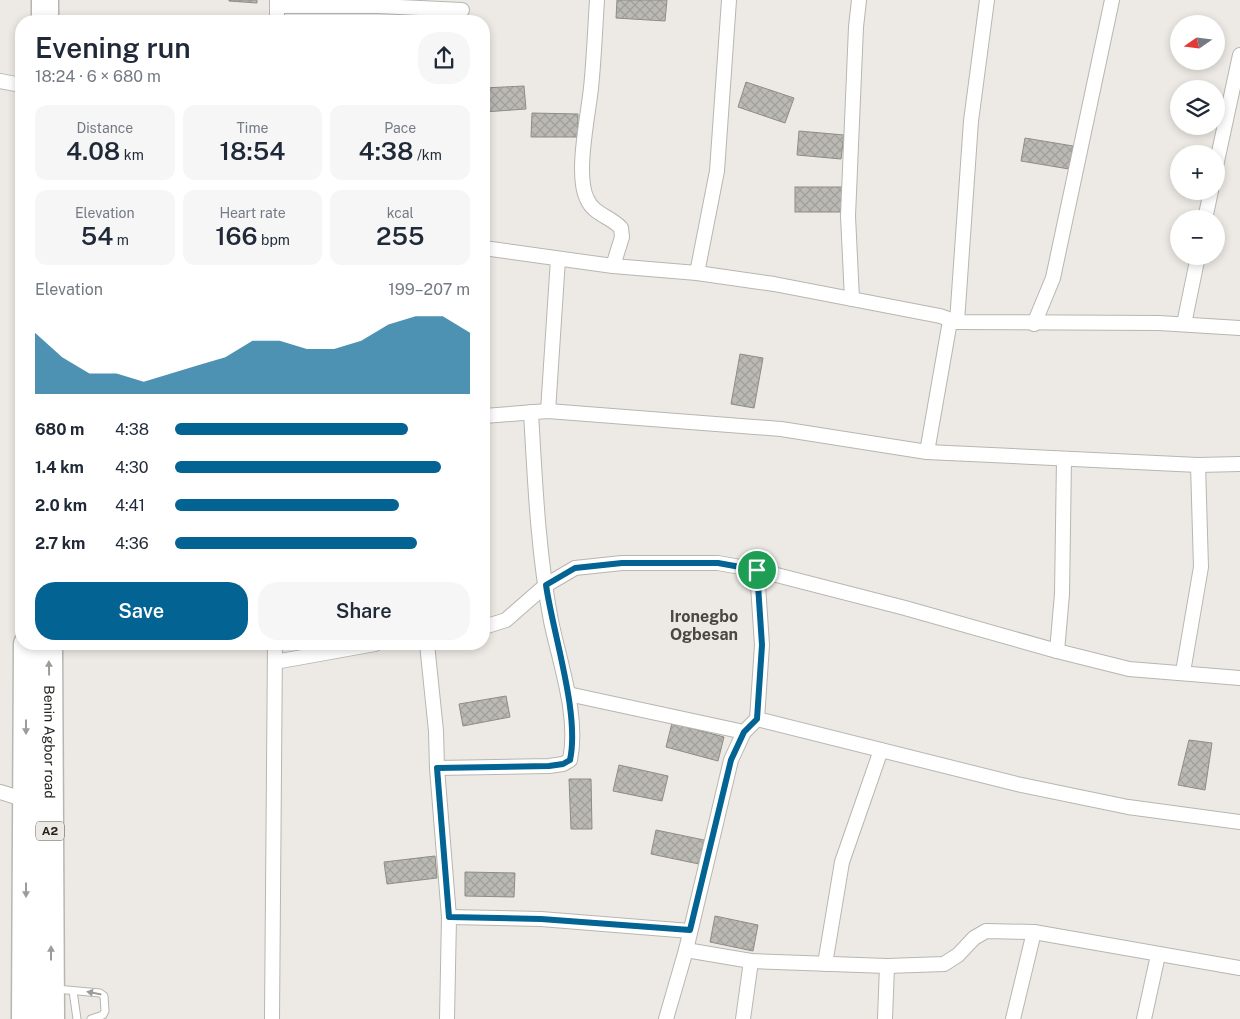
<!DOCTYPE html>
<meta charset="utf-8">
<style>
:root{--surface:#fff;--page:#f6f6f7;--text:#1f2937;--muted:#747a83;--accent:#036393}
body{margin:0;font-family:"Public Sans",sans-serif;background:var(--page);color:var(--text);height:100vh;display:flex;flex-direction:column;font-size:19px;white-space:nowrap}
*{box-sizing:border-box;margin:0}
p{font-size:16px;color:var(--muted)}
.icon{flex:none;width:28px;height:28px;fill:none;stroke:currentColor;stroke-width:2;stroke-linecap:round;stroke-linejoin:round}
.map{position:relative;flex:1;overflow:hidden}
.panel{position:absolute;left:15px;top:15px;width:475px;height:635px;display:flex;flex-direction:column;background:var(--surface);border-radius:20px;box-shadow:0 2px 8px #0003}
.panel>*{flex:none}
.needle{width:32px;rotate:256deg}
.tools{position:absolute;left:1170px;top:15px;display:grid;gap:10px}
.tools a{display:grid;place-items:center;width:55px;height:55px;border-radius:50%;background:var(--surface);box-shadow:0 2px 8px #0003;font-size:25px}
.pin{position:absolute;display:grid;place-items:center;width:42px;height:42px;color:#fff;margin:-21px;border:2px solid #fff;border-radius:50%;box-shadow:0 1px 5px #0007}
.round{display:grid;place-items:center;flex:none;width:52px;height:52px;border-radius:20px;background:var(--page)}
.overview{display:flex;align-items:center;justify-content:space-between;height:85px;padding:0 20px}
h1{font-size:28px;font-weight:600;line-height:38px}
.figures{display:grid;grid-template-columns:repeat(3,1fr);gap:8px;height:85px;padding:5px 20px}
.figures div{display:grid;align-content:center;border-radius:12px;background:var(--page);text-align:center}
.figures b{font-size:25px;font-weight:600}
.figures small{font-size:14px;font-weight:400}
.figures p{font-size:14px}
.chart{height:140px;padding:10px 20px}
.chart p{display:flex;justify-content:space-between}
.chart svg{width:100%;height:90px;margin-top:5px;fill:var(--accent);opacity:.7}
.action{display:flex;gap:10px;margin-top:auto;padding:10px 20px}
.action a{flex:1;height:58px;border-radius:20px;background:var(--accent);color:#fff;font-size:20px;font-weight:600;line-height:58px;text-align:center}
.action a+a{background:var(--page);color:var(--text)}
ul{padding:0 20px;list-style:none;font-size:16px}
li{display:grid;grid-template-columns:80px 60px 1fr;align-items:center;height:38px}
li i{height:12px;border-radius:6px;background:var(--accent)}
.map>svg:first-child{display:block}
</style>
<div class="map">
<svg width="1240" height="1019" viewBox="0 0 1240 1019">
<defs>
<pattern id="building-cross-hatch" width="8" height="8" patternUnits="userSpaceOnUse" patternTransform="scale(1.25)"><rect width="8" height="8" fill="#bbb9b4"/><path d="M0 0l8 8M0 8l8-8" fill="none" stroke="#a09f9a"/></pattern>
</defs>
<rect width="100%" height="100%" fill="#edeae5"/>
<!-- building -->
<g fill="url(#building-cross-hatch)" stroke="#8e8c88">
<path d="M229 0H257V3L229 1Z"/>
<path d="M617 0H667L665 21 616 18Z"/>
<path d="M408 11 456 17V21H406Z"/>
<path d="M366 18 390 20V21H366Z"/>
<path d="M746 82 794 98 785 123 738 107Z"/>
<path d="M524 86 526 109 484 112V88Z"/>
<path d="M532 113 578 114V137H531Z"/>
<path d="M799 131 844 135 841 159 797 155Z"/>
<path d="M1025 138 1073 146 1069 169 1021 161Z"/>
<rect x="795" y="187" width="49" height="25"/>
<path d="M740 354 763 358 754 408 731 404Z"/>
<path d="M506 696 510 717 463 726 459 704Z"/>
<path d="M672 723 724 737 718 761 666 747Z"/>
<path d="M1189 740 1212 743 1205 790 1178 785Z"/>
<path d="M619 765 668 776 662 801 613 791Z"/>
<path d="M569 779H591L592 829H571Z"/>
<path d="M656 830 704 840 699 864 651 854Z"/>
<path d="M435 856 437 878 387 884 384 862Z"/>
<path d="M465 872 515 873 514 897 465 896Z"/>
<path d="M715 916 758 925 753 951 710 942Z"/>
</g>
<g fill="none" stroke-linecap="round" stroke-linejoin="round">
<!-- lane casing -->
<g stroke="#b8b6b1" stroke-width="9">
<g id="lane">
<path d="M56 989 100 993 104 996 105 1011 103 1015 91 1019"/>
<path d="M73 991 77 1019"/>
</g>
</g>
<!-- street casing -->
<g stroke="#b8b6b1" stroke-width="16">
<g id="street">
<path d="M597 0C595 30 594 59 591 88 588 117 575 175 587 199 594 215 610 216 621 228L622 237 613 266"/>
<path d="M277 6H378L462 10"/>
<path d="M277 21V0"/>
<path d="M0 81 21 85"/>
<path d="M1216 166 1240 55"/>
<path d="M1205 219 1211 191"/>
<path d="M484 248 613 266 697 273 774 284 940 316 957 322 1159 323 1240 328"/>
<path d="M697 273 717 171 729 0"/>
<path d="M852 299 848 216 856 27 859 0"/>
<path d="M957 322 971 121 987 0"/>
<path d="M1034 324 1053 278 1112 0"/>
<path d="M1184 324 1198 256"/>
<path d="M548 411 558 259"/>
<path d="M484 416 548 411 781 429 927 452 1198 465 1240 464"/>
<path d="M927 452 950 321"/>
<path d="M484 627 506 620 546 585 575 568 622 563H718L757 570 905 608 1057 651 1129 669 1240 678"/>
<path d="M427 644 436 731 437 768 449 917 447 1019"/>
<path d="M1057 651 1062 594 1064 459"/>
<path d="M275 662 375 644"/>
<path d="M1183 672 1201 567 1198 465"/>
<path d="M568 694 744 732"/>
<path d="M757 719 1017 784 1128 807 1240 822"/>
<path d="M437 768 549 766 563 764 570 760C579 716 560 664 551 621 538 552 535 482 531 412"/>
<path d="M0 792 26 800"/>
<path d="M449 917 541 919 690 931"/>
<path d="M686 950 751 961 887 966 944 964 958 955 974 938 986 931 1034 932 1240 968"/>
<path d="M825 964 842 862 881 750"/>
<path d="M272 1019 275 644"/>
<path d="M666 1019 686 950 731 760 744 732 757 719 762 645 757 570"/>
<path d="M743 1019 751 961"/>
<path d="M885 1019 887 966"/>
<path d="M1013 1019 1034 932"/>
<path d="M1144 1019 1158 955"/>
</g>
</g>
<!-- highway casing -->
<g stroke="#b8b6b1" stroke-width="29">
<g id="highway">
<path d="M45 0V21"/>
<path id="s1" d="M49 644 51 1019"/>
<path d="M25 1019 27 644"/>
</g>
</g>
<!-- lane -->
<use href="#lane" stroke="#fff" stroke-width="7"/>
<!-- street -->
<use href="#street" stroke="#fff" stroke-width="14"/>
<!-- highway -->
<use href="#highway" stroke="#fff" stroke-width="26"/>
</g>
<!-- one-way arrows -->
<defs><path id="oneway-solid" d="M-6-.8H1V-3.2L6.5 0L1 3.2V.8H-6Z" transform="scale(1.25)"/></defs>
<g fill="#9c9c9b">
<use href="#oneway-solid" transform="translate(49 668) rotate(-91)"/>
<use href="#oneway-solid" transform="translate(26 727) rotate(90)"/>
<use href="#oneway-solid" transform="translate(26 890) rotate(90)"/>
<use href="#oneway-solid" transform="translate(51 953) rotate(-90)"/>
<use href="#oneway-solid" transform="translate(94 993) rotate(-169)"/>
</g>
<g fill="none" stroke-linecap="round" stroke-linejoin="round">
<!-- route casing -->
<g stroke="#fff" stroke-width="10">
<path id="route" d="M622 563H718L757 570 762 645 757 719 744 732 731 760 690 930 541 919 449 917 437 768 549 766 563 764 570 760C580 714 553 634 546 585L575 568Z"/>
</g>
<!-- route -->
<use href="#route" stroke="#036393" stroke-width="6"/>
</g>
<g text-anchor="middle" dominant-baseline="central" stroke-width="4.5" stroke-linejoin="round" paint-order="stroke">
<!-- shield labels -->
<rect fill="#edeae5" stroke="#605e5b" stroke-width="1" x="36" y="821.5" width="28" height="19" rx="4"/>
<g font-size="12" font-weight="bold" fill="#232220">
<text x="50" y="831">A2</text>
</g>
<!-- street labels -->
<g font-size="14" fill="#232220" stroke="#edeae5">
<text stroke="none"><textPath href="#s1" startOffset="98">Benin Agbor road</textPath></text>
</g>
<!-- quarter labels -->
<g font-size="16" font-weight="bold" fill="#494743" stroke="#edeae5">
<text x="704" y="616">Ironegbo<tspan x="704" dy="18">Ogbesan</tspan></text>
</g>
</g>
</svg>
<div class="tools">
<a><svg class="needle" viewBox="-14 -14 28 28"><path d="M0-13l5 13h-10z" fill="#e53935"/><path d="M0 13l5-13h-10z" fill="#747a83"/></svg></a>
<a><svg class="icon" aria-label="layers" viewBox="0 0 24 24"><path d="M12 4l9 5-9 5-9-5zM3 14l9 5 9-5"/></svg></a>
<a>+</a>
<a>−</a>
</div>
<div class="pin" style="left:757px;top:570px;background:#1e9e55"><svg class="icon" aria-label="arrive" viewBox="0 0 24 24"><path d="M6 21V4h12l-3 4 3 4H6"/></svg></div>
<section class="panel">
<div class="overview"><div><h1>Evening run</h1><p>18:24 · 6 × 680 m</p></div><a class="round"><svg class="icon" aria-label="share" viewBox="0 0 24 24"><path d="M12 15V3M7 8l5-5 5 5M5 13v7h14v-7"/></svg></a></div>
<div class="figures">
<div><p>Distance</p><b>4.08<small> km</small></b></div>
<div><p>Time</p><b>18:54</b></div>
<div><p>Pace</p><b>4:38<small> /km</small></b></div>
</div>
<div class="figures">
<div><p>Elevation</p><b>54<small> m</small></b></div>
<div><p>Heart rate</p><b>166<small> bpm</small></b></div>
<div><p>kcal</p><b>255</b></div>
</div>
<div class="chart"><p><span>Elevation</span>199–207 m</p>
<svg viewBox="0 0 160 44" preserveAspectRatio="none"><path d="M0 44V14L10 26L20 34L30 34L40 38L50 34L60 30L70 26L80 18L90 18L100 22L110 22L120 18L130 10L140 6L150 6L160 14V44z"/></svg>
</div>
<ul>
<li><b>680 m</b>4:38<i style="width:79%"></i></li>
<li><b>1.4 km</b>4:30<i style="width:90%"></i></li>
<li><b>2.0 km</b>4:41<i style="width:76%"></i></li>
<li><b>2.7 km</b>4:36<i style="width:82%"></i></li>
</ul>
<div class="action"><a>Save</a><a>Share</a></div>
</section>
</div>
